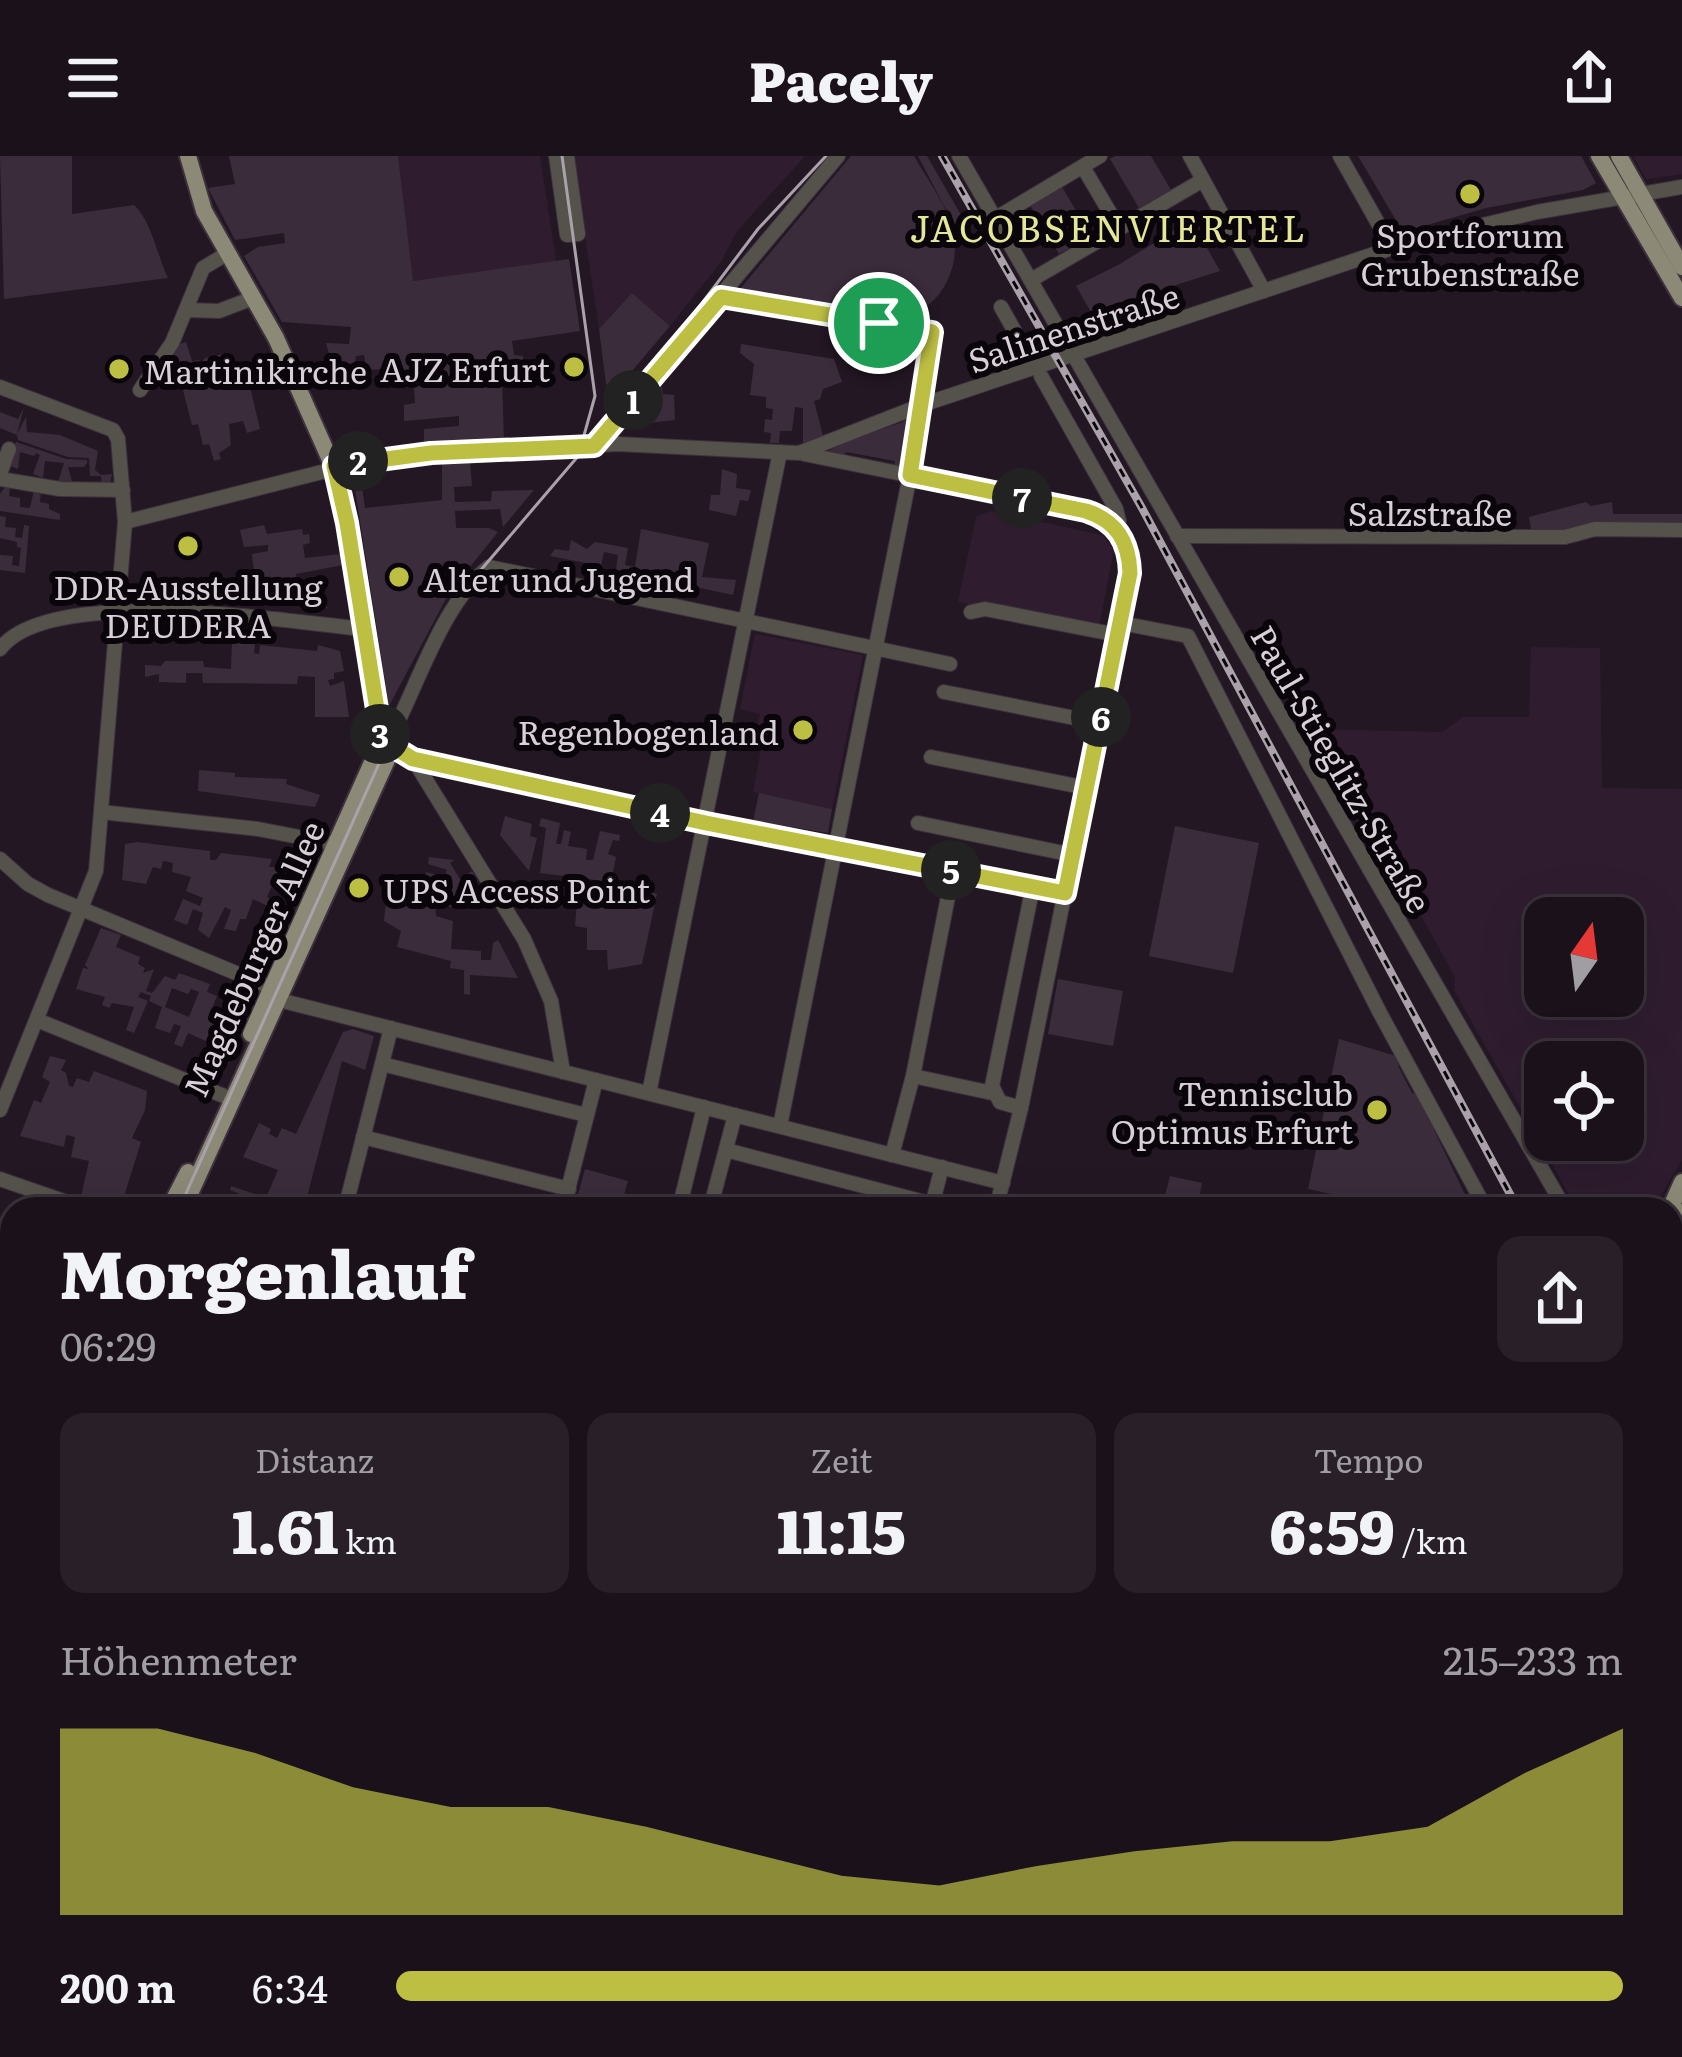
<!DOCTYPE html>
<html lang="de">
<meta charset="utf-8">
<style>
:root{--surface:#1b111b;--page:#281f28;--text:#f1f3f6;--muted:#a09da3;--line:#39313a;--accent:#bdbf43}
body{margin:0;font-family:Literata,serif;background:var(--page);color:var(--text);height:100vh;display:flex;flex-direction:column;font-size:45px;white-space:nowrap}
*{box-sizing:border-box;margin:0}
p{font-size:39px;color:var(--muted)}
.icon{flex:none;width:66px;height:66px;fill:none;stroke:currentColor;stroke-width:2;stroke-linecap:round;stroke-linejoin:round}
.map{position:relative;flex:1;overflow:hidden}
.sheet{position:absolute;left:0px;top:1041px;width:1683px;height:861px;display:flex;flex-direction:column;background:var(--surface);border-radius:36px 36px 0 0;box-shadow:0 12px 48px #0002,0 0 0 3px var(--line)}
.sheet>*{flex:none}
.needle{width:78px;rotate:14deg}
.tools{position:absolute;left:1524px;top:741px;display:grid;gap:24px}
.tools a{display:grid;place-items:center;width:120px;height:120px;border-radius:24px;background:var(--surface);box-shadow:0 12px 48px #0002,0 0 0 3px var(--line);font-size:60px}
.pin{position:absolute;display:grid;place-items:center;width:102px;height:102px;color:#fff;margin:-51px;border:6px solid #fff;border-radius:50%;box-shadow:0 3px 12px #0007}
.km{position:absolute;width:60px;height:60px;margin:-30px;border-radius:50%;background:#222;color:#fff;font-size:33px;line-height:60px;text-align:center}
.round{display:grid;place-items:center;flex:none;width:126px;height:126px;border-radius:24px;background:var(--page)}
.summary{display:flex;align-items:center;justify-content:space-between;height:204px;padding:0 60px}
h1{font-size:66px;font-weight:800;line-height:90px}
.stats{display:grid;grid-template-columns:repeat(3,1fr);gap:18px;height:204px;padding:12px 60px}
.stats div{display:grid;align-content:center;border-radius:24px;background:var(--page);text-align:center}
.stats b{font-size:60px;font-weight:800}
.stats small{font-size:33px;font-weight:400}
.stats p{font-size:33px}
.chart{height:336px;padding:24px 60px}
.chart p{display:flex;justify-content:space-between}
.chart svg{width:100%;height:216px;margin-top:12px;fill:var(--accent);opacity:.7}
ul{padding:0 60px;list-style:none;font-size:39px}
li{display:grid;grid-template-columns:192px 144px 1fr;align-items:center;height:90px}
li i{height:30px;border-radius:15px;background:var(--accent)}
header{display:flex;justify-content:space-between;align-items:center;height:156px;padding:0 60px;background:var(--surface);font-size:54px;font-weight:800}
.map>svg:first-child{display:block}
</style>
<header><svg class="icon" aria-label="menu" viewBox="0 0 24 24"><path d="M4 6h16M4 12h16M4 18h16"/></svg>Pacely<svg class="icon" aria-label="share" viewBox="0 0 24 24"><path d="M12 15V3M7 8l5-5 5 5M5 13v7h14v-7"/></svg></header>
<div class="map">
<svg width="1682" height="1901" viewBox="0 0 1682 1901">
<rect width="100%" height="100%" fill="#241724"/>
<!-- built -->
<g fill="#2f1d2f" fill-rule="evenodd">
<path d="M398 0H540L556 105 412 125Z"/>
<path d="M573 0H805L737 75 721 106 670 170 632 137 599 173Z"/>
<path d="M1633 0H1682V18L1646 23Z"/>
<path d="M990 355 1102 379 1114 394 1098 475 958 446 976 361Z"/>
<path d="M755 478 863 499 832 653 753 636 761 594 754 592 760 558 740 553Z"/>
<path d="M1531 491 1600 492 1602 632 1682 633V1004L1653 1053H1577L1454 834 1455 821 1386 696 1377 700 1303 573 1442 576 1463 561H1529ZM1545 762H1623V840H1545ZM1545 906H1623V984H1545Z"/>
<path d="M1682 1085V1216L1671 1196V1110Z"/>
<path d="M0 1088 12 1092 10 1215 0 1211Z"/>
<path d="M1682 1821V1901H1536L1539 1890H1671V1840Z"/>
<path d="M77 1890H336V1899L77 1901Z"/>
</g>
<!-- green -->
<g fill="#3b2c3b" fill-rule="evenodd">
<path d="M0 0H72V58L134 49C151 64 157 99 168 122L4 143Z"/>
<path d="M229 0H398L413 125 569 103 580 175 512 185 514 199 523 200 524 216 502 223 504 287 424 285V273L459 270V260L404 265V249L415 247 414 232H402L403 212 367 214 364 199 356 200 355 207 340 208 339 201H330L326 187 349 188 351 171 282 166 244 100 258 91 285 87 284 77 235 84 208 32 235 28Z"/>
<path d="M851 0H914C927 23 947 49 953 75 962 112 939 155 901 162L742 137 740 133Z"/>
<path d="M918 0H927L969 73H956Z"/>
<path d="M1115 0H1151L1171 34 1139 52 1110 3Z"/>
<path d="M1358 0H1581L1596 27 1583 34 1486 52 1403 76Z"/>
<path d="M1062 31 1091 80 1059 98 1030 49Z"/>
<path d="M1191 64 1220 115 1091 156 1076 130 1120 108Z"/>
<path d="M632 137 670 170 615 235 606 228 599 173Z"/>
<path d="M186 186 192 205 199 204 201 207 205 202 224 198 231 221 250 213 254 220 267 215 271 223 250 231 260 273 247 277 243 265 229 268 231 289 219 297 221 303 214 305 209 288 203 289 198 268 192 269 173 196 175 190Z"/>
<path d="M741 188 834 203 842 226 823 233 820 243 814 245 823 280 803 288V252L795 251 792 275H780L779 287H770L771 277 764 276 765 263 772 264 773 253 766 252V241L750 239 754 208 740 197Z"/>
<path d="M660 225 663 238 674 239 675 264 640 268 631 260Z"/>
<path d="M24 251 17 278 26 261 27 276 60 279 98 295 95 314 101 319 112 318 110 328 102 329 101 320H90L89 302 68 301 18 284 17 279 0 272V256L18 263Z"/>
<path d="M906 261 914 264V271H909L902 305 907 307 902 312 894 311 895 305 846 296 844 301 825 297 843 287 903 266Z"/>
<path d="M16 286 66 303 87 304V307L84 311H68L73 329 58 326 64 307 45 305 43 322 33 318 40 299 36 297 34 300 20 296 18 313 8 309Z"/>
<path d="M470 306 472 330 454 331 455 346 491 345 492 335 534 334 503 371 500 353 455 355 456 372H489L498 376 449 437 389 550 354 327 360 316 365 352 442 344V308Z"/>
<path d="M722 313 737 318 736 332 751 334 748 345 740 344 736 360 709 354 711 339H720Z"/>
<path d="M5 331H10L9 340 20 342V351L30 352 34 334 41 335 40 346 49 348V353L60 358V364L0 355V338Z"/>
<path d="M1586 346 1591 350 1612 346 1613 358H1682V370L1532 378 1529 361Z"/>
<path d="M0 360 6 361 5 371 16 372 15 381 22 382 24 369 29 370 25 417 0 414V399L13 400 12 409 19 410 21 392 17 391V386L0 382Z"/>
<path d="M264 369 267 378 302 373 303 379 309 378 310 387 303 389 305 402 341 398 343 409 296 418 297 425 314 423 315 431H323L327 452 319 451 313 439 202 434 199 427H255L252 398 268 395V389L244 391 240 374Z"/>
<path d="M641 373 709 387 702 421 736 424 733 439 616 414 618 399 604 396 601 410 550 400 555 393 569 395 571 384 587 393 595 386 628 392 625 409 635 411Z"/>
<path d="M232 486 255 488 254 497 259 498 260 489 317 495 318 489 340 495 344 515 334 517V523L328 524 330 530 344 525 349 561H315V521L298 520 297 528 203 527 202 517H186V527L159 526V518L145 521V509L161 510 165 505H203L204 511 231 513Z"/>
<path d="M199 614 235 617V621L287 623 286 628 320 639 315 651 198 635Z"/>
<path d="M759 637 832 653 828 677 753 665Z"/>
<path d="M505 660 532 668 530 680 537 682 529 715 500 679Z"/>
<path d="M541 662 560 667 556 688H561L564 674 571 676 568 690 587 693 586 704H593L600 675 620 679 619 685 613 684 608 698 616 701 611 726 540 717 546 672 539 670Z"/>
<path d="M1175 670 1259 687 1233 817 1149 800Z"/>
<path d="M137 686 210 695V704H216L221 697 272 703 269 711H278L281 705 289 710 287 718 278 717 267 741 274 745 272 752 253 743 246 763H240L236 775 224 773 231 754 225 751 209 782 198 774 203 757 193 753 187 769 174 764 183 743 200 750 203 742 186 735 191 721 172 716 173 707 163 705 161 713 153 711 146 728 122 724 125 688Z"/>
<path d="M429 701 454 704 450 707 460 723 472 715 476 721 464 729 470 739 465 738 468 743H461L460 752 445 750 446 741 435 744 436 760 453 765 451 793 481 795V804H491L493 787 498 784 518 822 470 819V839L464 838V814L450 812 451 805 397 791 401 775 384 765 386 745 421 748 426 716 444 721 447 714 428 708Z"/>
<path d="M647 735 657 738 642 808 608 814 607 794H587V772L575 770 577 746 644 750Z"/>
<path d="M101 772 121 779 116 791 140 801 138 808 145 812 143 817 154 813 146 835 152 837 165 820 175 824 179 817 210 828 207 836 217 840 212 852 228 859 221 874 235 880 228 895 188 877 182 891 174 888 181 870 174 868 170 877 155 872 162 851 149 845 151 840 141 836 138 841 148 845 134 877 126 874 134 851 112 847 109 852 102 849 105 841 76 833 83 812 89 813 85 809ZM172 832 188 838 191 833 199 836 189 861 165 851Z"/>
<path d="M1058 823 1123 835 1113 890 1048 878Z"/>
<path d="M353 873 374 880 365 914 342 905 304 1053H290V1049L266 1044 261 1053H218L223 1040 242 1047 245 1040 230 1034 231 1030 266 1042 278 1014 243 1001 259 967 271 973 269 978 277 982 282 972 296 978 343 876Z"/>
<path d="M1339 883 1403 902 1405 905 1398 910 1412 937 1422 938 1438 971 1434 974 1472 1053H1441L1389 1043 1387 1050 1308 1033Z"/>
<path d="M50 900 66 904 61 914 66 917 69 930 73 931 77 922 89 926 94 915 147 935 145 954 132 982 141 986 120 1053H108L81 1041 89 1005 71 1001 75 981 66 979 64 991 20 980 34 944 41 947 50 926 42 921Z"/>
<path d="M585 1013 628 1025 620 1053H574Z"/>
<path d="M1170 1020 1202 1027 1198 1047 1165 1040Z"/>
<path d="M1671 1254 1682 1274V1347L1671 1325Z"/>
<path d="M337 1890H469V1895L464 1901H337Z"/>
<path d="M799 1890H1271L1261 1901H798Z"/>
<path d="M1281 1890H1494L1492 1901H1271Z"/>
</g>
<g fill="none" stroke-linecap="round" stroke-linejoin="round">
<!-- minor casing -->
<g stroke="#3d313d" stroke-width="16">
<g id="minor">
<path d="M556 0 567 79 578 78"/>
<path d="M567 0 578 78"/>
<path d="M959 0 1565 1053"/>
<path d="M1190 0 1264 135"/>
<path d="M1340 0 1392 92"/>
<path d="M1083 11 1119 72"/>
<path d="M996 62 1100 0"/>
<path d="M1031 124 1203 24"/>
<path d="M721 141 932 176 910 319 780 970"/>
<path d="M1001 151 1035 211"/>
<path d="M187 154 219 155 253 142"/>
<path d="M1041 220 1116 353 1119 365 1114 370"/>
<path d="M0 231 113 274 118 283 125 366 96 715 0 954"/>
<path d="M140 234 172 187 203 112 228 97"/>
<path d="M594 290 838 0"/>
<path d="M804 298 1086 355C1117 365 1129 385 1130 417L1021 952 996 1053"/>
<path d="M0 318 9 293"/>
<path d="M0 323 60 333 123 334"/>
<path d="M125 366 373 303 617 288 799 297 922 249 1404 88 1537 56 1682 31"/>
<path d="M1177 380 1565 381 1595 373 1682 374"/>
<path d="M971 456 985 453 1118 479"/>
<path d="M1121 467 1188 480 1380 857 1486 1053"/>
<path d="M0 493C49 428 287 465 363 473"/>
<path d="M950 508 489 411C445 444 420 522 395 572L392 590 413 603 706 667 1065 737"/>
<path d="M944 536 1100 567"/>
<path d="M931 601 1087 632"/>
<path d="M413 603 524 783 551 845 563 916"/>
<path d="M101 656 258 673 335 688"/>
<path d="M918 667 1073 699"/>
<path d="M0 703 28 728 48 739 272 832"/>
<path d="M279 844 1003 1027"/>
<path d="M37 864 224 940"/>
<path d="M382 908 586 959"/>
<path d="M913 920 992 937"/>
<path d="M649 937 780 296"/>
<path d="M1021 952 1000 946 992 930 1033 730"/>
<path d="M363 981 569 1033"/>
<path d="M726 994 932 1048"/>
<path d="M892 999 913 920 953 715"/>
<path d="M0 1023 87 1053"/>
<path d="M345 1053 391 872"/>
<path d="M563 1053 596 924"/>
<path d="M679 1053 704 951"/>
<path d="M710 1053 735 959"/>
<path d="M931 1053 942 1011"/>
<path d="M0 1370 12 1374"/>
<path d="M0 1651 12 1652"/>
<path d="M0 1879 12 1880"/>
<path d="M788 1901V1890"/>
</g>
</g>
<!-- major casing -->
<g stroke="#3d313d" stroke-width="20">
<g id="major">
<path d="M188 0 204 55 276 182 339 324 382 584"/>
<path d="M1599 0 1682 142"/>
<path d="M1619 0 1682 111"/>
<path d="M251 878 382 584"/>
<path d="M169 1053 188 1016"/>
<path d="M183 1053 387 604 392 590 382 584"/>
<path d="M1670 1053 1682 1026"/>
<path d="M1671 1080 1682 1056"/>
<path d="M1671 1233 1682 1253"/>
<path d="M1671 1486 1682 1480"/>
<path d="M18 1890V1901"/>
<path d="M38 1901V1890"/>
<path d="M1513 1901 1516 1890"/>
<path d="M1527 1901 1530 1890"/>
</g>
</g>
<!-- minor -->
<use href="#minor" stroke="#54524a" stroke-width="14"/>
<!-- major -->
<use href="#major" stroke="#8c8977" stroke-width="16"/>
<!-- tram -->
<g stroke="#aba1ab" stroke-width="3">
<path d="M562 0 595 240 583 283"/>
<path d="M474 422 650 216 758 73 826 0"/>
<path d="M179 1053 395 572"/>
<path d="M23 1901V1890"/>
</g>
<!-- rail casing -->
<g stroke="#aba1ab" stroke-width="8">
<g id="rail">
<path d="M942 0 1142 352 1518 1053"/>
<path d="M1671 1340 1682 1361"/>
</g>
</g>
<!-- rail -->
<use href="#rail" stroke="#09050a" stroke-width="3" stroke-dasharray="9" stroke-linecap="butt"/>
</g>
<g fill="none" stroke-linecap="round" stroke-linejoin="round">
<!-- route casing -->
<g stroke="#fff" stroke-width="24">
<path id="route" d="M721 141 932 176 910 319 1086 355C1117 365 1129 386 1130 417L1065 737 706 667 413 603 382 584 347 367 334 310 431 297 594 290Z"/>
</g>
<!-- route -->
<use href="#route" stroke="#bdbf43" stroke-width="15"/>
</g>
<!-- markers -->
<g fill="#bdbf43" stroke="#09050a" stroke-width="4.5">
<circle cx="1470" cy="38" r="12"/>
<circle cx="574" cy="211" r="12"/>
<circle cx="119" cy="213" r="12"/>
<circle cx="188" cy="390" r="12"/>
<circle cx="399" cy="421" r="12"/>
<circle cx="803" cy="574" r="12"/>
<circle cx="359" cy="732" r="12"/>
<circle cx="1377" cy="954" r="12"/>
</g>
<g text-anchor="middle" dominant-baseline="central" stroke-width="12" stroke-linejoin="round" paint-order="stroke">
<!-- poi labels -->
<g font-size="33" fill="#d8cfd8" stroke="#09050a" text-anchor="end">
<text x="1470" y="77" text-anchor="middle">Sportforum<tspan x="1470" dy="38">Grubenstraße</tspan></text>
<text x="550" y="211">AJZ Erfurt</text>
<text x="143" y="213" text-anchor="start">Martinikirche</text>
<text x="423" y="421" text-anchor="start">Alter und Jugend</text>
<text x="188" y="429" text-anchor="middle">DDR-Ausstellung<tspan x="188" dy="38">DEUDERA</tspan></text>
<text x="779" y="574">Regenbogenland</text>
<text x="383" y="732" text-anchor="start">UPS Access Point</text>
<text x="1353" y="935">Tennisclub<tspan x="1353" dy="38">Optimus Erfurt</tspan></text>
</g>
<!-- street labels -->
<g font-size="33" fill="#d8cfd8" stroke="#09050a">
<text transform="translate(1073 170) rotate(-18)">Salinenstraße</text>
<text x="1430" y="355">Salzstraße</text>
<text transform="translate(1343 612) rotate(60)">Paul-Stieglitz-Straße</text>
<text transform="translate(252 802) rotate(-66)">Magdeburger Allee</text>
</g>
<!-- neighbourhood labels -->
<g font-size="36" letter-spacing="3" fill="#e4e798" stroke="#09050a">
<text x="1109" y="70">JACOBSENVIERTEL</text>
</g>
</g>
</svg>
<div class="tools">
<a><svg class="needle" viewBox="-14 -14 28 28"><path d="M0-13l5 13h-10z" fill="#e53935"/><path d="M0 13l5-13h-10z" fill="#a09da3"/></svg></a>
<a><svg class="icon" aria-label="locate" viewBox="0 0 24 24"><circle cx="12" cy="12" r="6"/><path d="M12 2v4M12 18v4M2 12h4M18 12h4"/></svg></a>
</div>
<div class="pin" style="left:879px;top:167px;background:#1e9e55"><svg class="icon" aria-label="arrive" viewBox="0 0 24 24"><path d="M6 21V4h12l-3 4 3 4H6"/></svg></div>
<b class="km" style="left:633px;top:244px">1</b>
<b class="km" style="left:358px;top:305px">2</b>
<b class="km" style="left:380px;top:578px">3</b>
<b class="km" style="left:660px;top:657px">4</b>
<b class="km" style="left:951px;top:714px">5</b>
<b class="km" style="left:1101px;top:561px">6</b>
<b class="km" style="left:1022px;top:342px">7</b>
<section class="sheet">
<div class="summary"><div><h1>Morgenlauf</h1><p>06:29</p></div><a class="round"><svg class="icon" aria-label="share" viewBox="0 0 24 24"><path d="M12 15V3M7 8l5-5 5 5M5 13v7h14v-7"/></svg></a></div>
<div class="stats">
<div><p>Distanz</p><b>1.61<small> km</small></b></div>
<div><p>Zeit</p><b>11:15</b></div>
<div><p>Tempo</p><b>6:59<small> /km</small></b></div>
</div>
<div class="chart"><p><span>Höhenmeter</span>215–233 m</p>
<svg viewBox="0 0 160 44" preserveAspectRatio="none"><path d="M0 44V6L10 6L20 11L30 18L40 22L50 22L60 26L70 31L80 36L90 38L100 34L110 31L120 29L130 29L140 26L150 15L160 6V44z"/></svg>
</div>
<ul>
<li><b>200 m</b>6:34<i style="width:100%"></i></li>
</ul>
</section>
</div>
